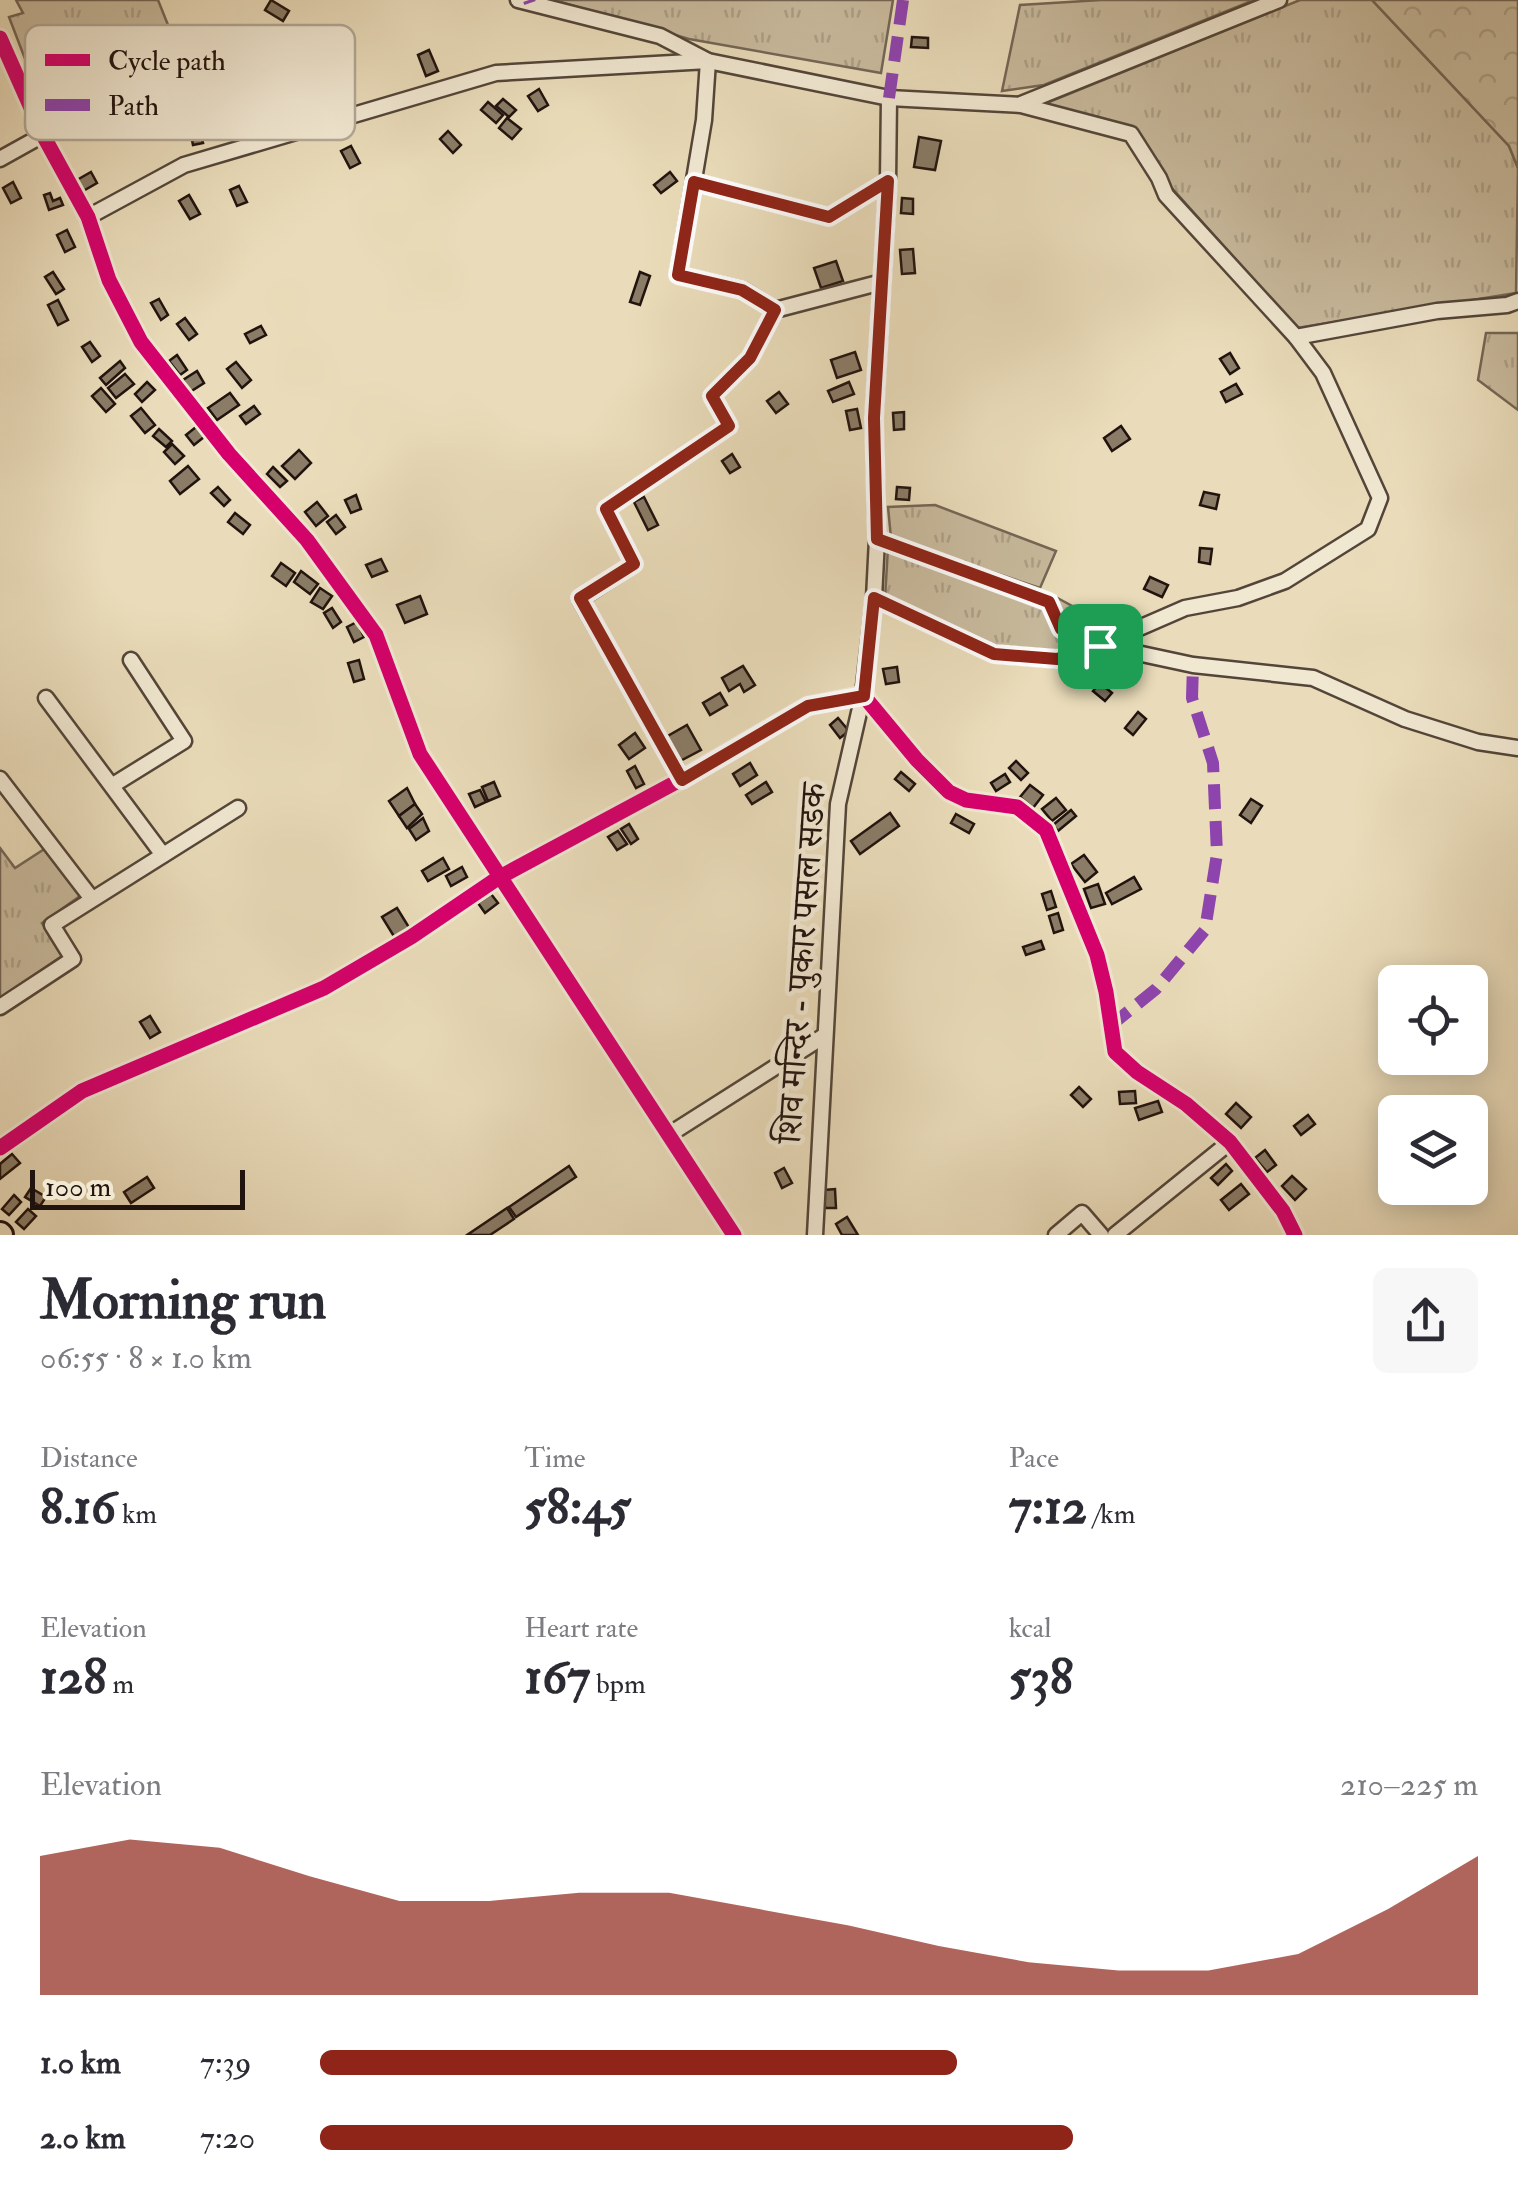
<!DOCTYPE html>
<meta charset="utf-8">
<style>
:root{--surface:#fff;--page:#f7f7f7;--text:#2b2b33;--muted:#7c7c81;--accent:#8f2418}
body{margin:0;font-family:"IM FELL Double Pica","Noto Serif Devanagari",serif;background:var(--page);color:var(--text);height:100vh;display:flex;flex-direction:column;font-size:38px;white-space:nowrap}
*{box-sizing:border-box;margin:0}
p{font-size:32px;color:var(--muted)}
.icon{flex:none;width:55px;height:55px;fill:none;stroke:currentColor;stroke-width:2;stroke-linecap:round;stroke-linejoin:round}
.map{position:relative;height:1235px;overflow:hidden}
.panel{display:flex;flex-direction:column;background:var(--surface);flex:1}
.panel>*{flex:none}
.fabs{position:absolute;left:1378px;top:965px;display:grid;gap:20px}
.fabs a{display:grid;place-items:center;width:110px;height:110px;border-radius:15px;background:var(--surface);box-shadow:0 5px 25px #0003;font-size:50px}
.scale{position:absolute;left:30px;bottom:25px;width:215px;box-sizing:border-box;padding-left:10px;border:5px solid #21130e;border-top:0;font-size:28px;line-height:35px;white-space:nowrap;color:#21130e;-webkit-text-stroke:8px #f1e8d2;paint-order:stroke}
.pin{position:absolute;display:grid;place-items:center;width:85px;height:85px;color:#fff;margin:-42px;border-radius:20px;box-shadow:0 5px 15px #0006}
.round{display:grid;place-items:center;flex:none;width:105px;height:105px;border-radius:15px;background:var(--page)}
.headline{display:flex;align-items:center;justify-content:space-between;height:170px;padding:0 40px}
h1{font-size:55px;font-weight:800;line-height:75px}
.metrics{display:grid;grid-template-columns:repeat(3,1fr);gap:15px;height:170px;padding:10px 40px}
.metrics div{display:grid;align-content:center}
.metrics b{font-size:50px;font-weight:800}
.metrics small{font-size:28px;font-weight:400}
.metrics p{font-size:28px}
.chart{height:280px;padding:20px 40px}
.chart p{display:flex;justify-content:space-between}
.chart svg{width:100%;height:180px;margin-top:10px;fill:var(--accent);opacity:.7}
ul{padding:0 40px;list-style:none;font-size:32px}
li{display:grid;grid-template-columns:160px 120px 1fr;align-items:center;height:75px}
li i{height:25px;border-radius:12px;background:var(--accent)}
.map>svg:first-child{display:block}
</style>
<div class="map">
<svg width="1518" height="1235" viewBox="0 0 1518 1235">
<defs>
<pattern id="grass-tufts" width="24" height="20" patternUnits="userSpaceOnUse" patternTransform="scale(2.5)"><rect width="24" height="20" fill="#c8ba9d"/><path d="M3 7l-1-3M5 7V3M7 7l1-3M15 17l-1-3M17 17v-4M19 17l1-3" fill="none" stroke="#ac9f86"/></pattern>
<pattern id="forest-crowns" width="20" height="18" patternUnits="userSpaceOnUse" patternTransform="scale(2.5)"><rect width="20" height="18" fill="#c8ba9d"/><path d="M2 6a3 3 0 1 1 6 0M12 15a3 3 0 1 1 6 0" fill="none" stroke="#ac9f86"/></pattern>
</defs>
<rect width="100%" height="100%" fill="#eadcba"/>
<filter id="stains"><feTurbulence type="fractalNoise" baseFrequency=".002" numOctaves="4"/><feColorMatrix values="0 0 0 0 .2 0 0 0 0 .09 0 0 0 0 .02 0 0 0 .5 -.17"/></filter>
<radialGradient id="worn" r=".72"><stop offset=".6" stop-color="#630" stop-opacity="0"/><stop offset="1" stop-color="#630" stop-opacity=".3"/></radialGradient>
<!-- grass -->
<g fill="url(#grass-tufts)" stroke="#746656" stroke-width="2.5">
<path d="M16 0H158L176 45 45 111 9 17 23 13Z"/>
<path d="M553 0H893L881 73 689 39Z"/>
<path d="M1101 0H1254L1044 85 1002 91 1020 5Z"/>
<path d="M1300 0H1372L1509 146 1518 168 1516 293 1297 328 1171 187 1135 129 1044 104Z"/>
<path d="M1486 333H1518V410L1478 380Z"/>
<path d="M935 505 1056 551 1040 588 891 538 888 507Z"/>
<path d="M888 547 1042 604 1053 631 1082 644C1015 669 946 626 885 599Z"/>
<path d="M1052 595 1109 626 1102 638 1066 626Z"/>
<path d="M0 848 15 868 46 848 80 896 42 923 62 956 0 999Z"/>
</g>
<!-- forest -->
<path fill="url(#forest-crowns)" stroke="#746656" stroke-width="2.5" d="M1372 0H1518V168L1509 146Z"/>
<!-- building -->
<g fill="#8a7c67" stroke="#21130e" stroke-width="2.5">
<path d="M271 0 289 11 283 21 265 10Z"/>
<path d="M912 37 928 38V48L911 47Z"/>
<path d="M429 50 438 71 426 76 418 55Z"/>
<path d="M539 89 548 105 538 111 528 96Z"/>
<path d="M503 99 516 110 509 117 496 106Z"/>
<path d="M488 102 503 115 496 123 481 110Z"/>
<path d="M507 118 521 129 512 139 499 128Z"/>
<path d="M199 127 203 143 193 145 190 130Z"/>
<path d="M448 131 461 145 453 153 440 139Z"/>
<path d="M919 137 941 141 935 170 914 167Z"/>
<path d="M351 146 360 163 350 168 341 151Z"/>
<path d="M91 172 97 183 83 191 77 180Z"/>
<path d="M670 172 677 181 661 193 654 185Z"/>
<path d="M13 182 21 198 11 203 3 188Z"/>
<path d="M239 186 247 202 237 206 230 190Z"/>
<path d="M50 193 53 201 60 198 63 205 49 210 44 195Z"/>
<path d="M189 195 200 214 190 219 179 201Z"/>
<path d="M902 198 913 199V214L901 213Z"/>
<path d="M67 230 75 247 65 252 57 235Z"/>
<path d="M913 249 915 273 902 274 900 250Z"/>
<path d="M836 261 843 281 821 288 814 268Z"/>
<path d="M53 272 64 289 56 294 45 277Z"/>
<path d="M640 272 650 276 640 305 630 302Z"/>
<path d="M159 299 168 315 161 320 151 303Z"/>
<path d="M58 300 68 320 58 325 48 305Z"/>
<path d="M185 318 197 334 189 340 177 324Z"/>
<path d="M261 326 266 335 250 343 245 334Z"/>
<path d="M90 342 100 356 92 362 82 347Z"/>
<path d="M855 352 861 370 837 378 831 360Z"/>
<path d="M1230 353 1239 368 1230 374 1220 359Z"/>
<path d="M177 355 187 370 180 375 169 361Z"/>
<path d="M120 361 125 368 106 385 100 378Z"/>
<path d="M236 362 251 380 242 388 227 369Z"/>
<path d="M197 371 204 383 190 392 183 380Z"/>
<path d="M125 374 134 384 116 398 108 388Z"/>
<path d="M147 382 155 390 142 402 135 394Z"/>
<path d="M849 382 854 394 833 402 828 391Z"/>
<path d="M1236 384 1242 394 1226 402 1221 392Z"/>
<path d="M101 388 115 404 106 412 92 396Z"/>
<path d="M779 392 788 404 776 413 767 401Z"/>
<path d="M230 393 239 405 217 420 208 408Z"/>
<path d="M254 406 260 414 246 424 240 416Z"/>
<path d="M141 408 155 425 145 433 131 416Z"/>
<path d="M857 409 861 428 850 430 846 411Z"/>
<path d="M904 412V429L894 430 893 413Z"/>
<path d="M1121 426 1130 439 1112 451 1104 438Z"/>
<path d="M196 427 204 437 194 445 186 435Z"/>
<path d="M159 429 172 441 166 447 153 436Z"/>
<path d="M172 444 184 456 175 464 164 452Z"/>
<path d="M299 450 311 463 295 479 282 466Z"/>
<path d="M732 454 740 467 730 473 722 461Z"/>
<path d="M188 466 199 479 180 494 170 481Z"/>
<path d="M273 467 287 481 280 487 267 474Z"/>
<path d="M218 487 230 500 224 506 211 493Z"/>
<path d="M897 487 910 488 909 500 896 499Z"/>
<path d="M1204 492 1219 495 1216 509 1200 505Z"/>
<path d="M356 495 361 509 351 513 345 500Z"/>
<path d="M644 497 658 525 648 530 634 502Z"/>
<path d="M317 502 328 516 316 526 305 512Z"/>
<path d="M235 513 250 525 243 534 228 522Z"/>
<path d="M336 515 345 527 336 534 327 522Z"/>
<path d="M1200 548 1212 549 1210 564 1199 562Z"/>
<path d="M381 559 387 571 372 577 366 565Z"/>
<path d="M281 563 295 573 286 586 272 576Z"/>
<path d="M301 571 318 584 310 594 294 582Z"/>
<path d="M1150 577 1168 585 1162 597 1144 589Z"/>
<path d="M320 588 332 596 323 609 311 602Z"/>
<path d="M420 596 427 614 405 623 397 605Z"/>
<path d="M332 608 341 622 333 628 324 613Z"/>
<path d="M357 622 364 637 354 642 347 627Z"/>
<path d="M359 660 364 679 354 682 348 663Z"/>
<path d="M743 666 755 685 744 692 740 684 729 691 722 678Z"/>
<path d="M897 667 899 682 886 684 883 669Z"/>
<path d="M1100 683 1112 693 1105 701 1093 691Z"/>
<path d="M720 693 727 705 710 715 703 703Z"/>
<path d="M1138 712 1146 719 1133 735 1125 728Z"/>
<path d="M838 718 849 731 840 738 830 725Z"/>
<path d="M687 725 701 750 680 761 666 737Z"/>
<path d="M635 733 645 748 629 759 619 745Z"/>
<path d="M1016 761 1028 773 1021 780 1009 768Z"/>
<path d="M750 763 757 775 740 786 733 774Z"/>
<path d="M635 766 644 784 636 788 627 771Z"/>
<path d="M901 772 915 784 909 791 895 779Z"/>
<path d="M1005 774 1010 782 996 791 991 783Z"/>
<path d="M494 782 500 796 488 801 482 787Z"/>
<path d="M766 782 772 792 752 804 746 795Z"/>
<path d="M1030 785 1043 795 1033 808 1020 797Z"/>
<path d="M407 788 415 804 399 816 389 801Z"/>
<path d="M480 790 486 802 475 807 469 794Z"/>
<path d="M1056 798 1066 810 1052 821 1042 809Z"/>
<path d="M1251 799 1262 806 1251 823 1240 815Z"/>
<path d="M415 804 422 814 407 828 399 816Z"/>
<path d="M1071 810 1076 816 1058 831 1053 825Z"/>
<path d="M890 813 899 826 860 854 851 841Z"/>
<path d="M956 814 974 824 969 833 951 823Z"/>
<path d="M423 818 429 831 416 840 409 829Z"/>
<path d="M629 824 638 839 631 844 621 829Z"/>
<path d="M618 831 627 844 617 850 608 837Z"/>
<path d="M1084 855 1097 872 1085 882 1071 864Z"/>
<path d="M443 858 449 869 428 881 422 871Z"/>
<path d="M462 867 467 877 451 886 446 876Z"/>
<path d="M1134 877 1141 889 1112 904 1106 893Z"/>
<path d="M1098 884 1105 904 1091 908 1084 889Z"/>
<path d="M1051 891 1056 907 1047 910 1042 894Z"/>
<path d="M491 894 498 903 485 913 478 903Z"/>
<path d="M397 908 410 929 395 938 382 917Z"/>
<path d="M1058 913 1063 930 1054 933 1049 916Z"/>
<path d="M1041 941 1044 949 1026 955 1023 947Z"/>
<path d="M150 1016 160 1032 150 1038 140 1022Z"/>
<path d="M1079 1087 1091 1099 1083 1107 1071 1095Z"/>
<path d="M1135 1091 1136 1103 1120 1104 1119 1092Z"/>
<path d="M1158 1101 1162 1112 1139 1120 1135 1108Z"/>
<path d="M1236 1103 1251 1117 1241 1128 1226 1114Z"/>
<path d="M1308 1115 1315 1124 1301 1135 1294 1126Z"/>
<path d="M1265 1150 1276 1165 1267 1172 1255 1158Z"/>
<path d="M12 1154 20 1163 0 1179V1164Z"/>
<path d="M1226 1164 1232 1171 1218 1185 1211 1178Z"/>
<path d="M569 1166 576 1177 516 1217 509 1207Z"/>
<path d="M784 1168 792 1183 782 1188 775 1173Z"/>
<path d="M1292 1176 1306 1189 1295 1200 1282 1186Z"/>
<path d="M147 1177 154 1188 131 1203 124 1192Z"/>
<path d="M1241 1184 1249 1194 1229 1210 1221 1200Z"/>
<path d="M31 1188 46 1197 40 1206 25 1197Z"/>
<path d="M835 1189 836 1208H825L824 1190Z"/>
<path d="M14 1195 21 1202 9 1215 2 1209Z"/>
<path d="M507 1208 514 1219 490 1235H467Z"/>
<path d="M28 1209 36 1216 24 1229 16 1222Z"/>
<path d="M847 1217 858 1235H842L836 1224Z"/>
</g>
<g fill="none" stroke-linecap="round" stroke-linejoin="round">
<!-- street casing -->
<g stroke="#534539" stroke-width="19">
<g id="street">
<path d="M518 0 660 36 708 61 889 98 1021 105 1131 134 1159 178 1166 195 1296 337 1437 311 1507 305 1518 301"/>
<path d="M0 38 43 135 88 217 109 280 141 342 229 454 307 540 376 635 420 754 734 1235"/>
<path d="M1021 104 1279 0"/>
<path d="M0 159 43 135"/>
<path d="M694 182 829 217 888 181"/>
<path d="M88 217 184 165 496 73 708 61 704 120 678 275 743 290 775 310"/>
<path d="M877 539 1049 602 1061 629 1100 645 1193 665 1313 678 1405 719 1478 742 1518 748"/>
<path d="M874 598 995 654 1057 659 1100 645 1185 608 1238 598 1285 581 1368 529 1380 498 1323 373 1296 337"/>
<path d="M46 698 163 855"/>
<path d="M0 779 92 899"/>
<path d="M682 779 580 599 634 564 606 509 729 426 712 396 750 358 775 310 882 282"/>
<path d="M113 785 184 741 131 660"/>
<path d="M0 1007 73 959 52 925 238 808"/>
<path d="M670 1134 824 1036"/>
<path d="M0 1148 82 1091 324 988 411 937 498 878 682 779 808 706 863 695 917 760 949 792 966 800 1017 807 1046 830 1097 955 1106 992 1115 1052 1137 1072 1186 1104 1230 1142 1283 1211 1295 1235"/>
<path d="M815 1235 838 804 863 695 874 598 877 539 874 418 888 181 889 98"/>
<path d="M1056 1235 1082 1213 1101 1235"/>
<path d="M1115 1235 1230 1142"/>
</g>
</g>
<!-- primary casing -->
<g stroke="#21130e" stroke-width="28">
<path id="primary" d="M0 1234 1 1235"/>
</g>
<!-- street -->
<use href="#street" stroke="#f1e8d2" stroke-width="14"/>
<!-- primary -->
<use href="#primary" stroke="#eadcba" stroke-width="22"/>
<!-- quiet -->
<g stroke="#8e44ad" stroke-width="12" stroke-dasharray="25 12" stroke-linecap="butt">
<path d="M529 0 530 3"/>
<path d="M889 98 903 0"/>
<path d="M1109 1027 1156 989 1205 930 1217 854 1213 763 1192 698 1193 665"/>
</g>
<!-- cycleway casing -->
<g stroke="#f1e8d2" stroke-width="21">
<g id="cycleway">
<path d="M0 38 43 135 88 217 109 280 141 342 229 454 307 540 376 635 420 754 734 1235"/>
<path d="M0 1148 82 1091 324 988 411 937 498 878 682 779 808 706 863 695 917 760 949 792 966 800 1017 807 1046 830 1097 955 1106 992 1115 1052 1137 1072 1186 1104 1230 1142 1283 1211 1295 1235"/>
</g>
</g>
<!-- cycleway -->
<use href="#cycleway" stroke="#d6006c" stroke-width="15"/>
</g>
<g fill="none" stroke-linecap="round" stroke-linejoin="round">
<!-- route casing -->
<g stroke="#fff" stroke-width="20">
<path id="route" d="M888 181 874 418 877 539 1049 602 1061 629 1100 646 1057 659 994 654 874 598 864 696 808 706 682 780 580 598 634 564 606 509 729 426 712 396 750 358 775 310 742 290 678 275 694 182 829 217Z"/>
</g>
<!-- route -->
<use href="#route" stroke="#8f2418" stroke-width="12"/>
</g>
<g text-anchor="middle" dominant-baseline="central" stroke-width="9" stroke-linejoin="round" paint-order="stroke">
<!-- street labels -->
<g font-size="35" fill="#21130e" stroke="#f1e8d2">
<text transform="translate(802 963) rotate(-86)">शिव मन्दिर - पुकार पसल सडक</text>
</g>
</g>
<!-- legend -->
<rect x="25" y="25" width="330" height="115" rx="15" fill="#f1e8d2" stroke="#b3a897" stroke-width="2.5"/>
<rect x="45" y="54" width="45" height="12" fill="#d6006c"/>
<rect x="45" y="99" width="45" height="12" fill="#8e44ad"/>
<g font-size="28" fill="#21130e">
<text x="108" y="70">Cycle path</text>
<text x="108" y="115">Path</text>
</g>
<rect width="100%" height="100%" filter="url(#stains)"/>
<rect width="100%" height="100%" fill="url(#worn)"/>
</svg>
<div class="fabs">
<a><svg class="icon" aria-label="locate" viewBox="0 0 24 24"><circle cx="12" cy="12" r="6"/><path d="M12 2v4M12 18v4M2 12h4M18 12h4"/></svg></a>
<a><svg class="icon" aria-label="layers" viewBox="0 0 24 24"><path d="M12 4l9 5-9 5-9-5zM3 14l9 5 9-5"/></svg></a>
</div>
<div class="scale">100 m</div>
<div class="pin" style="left:1100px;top:646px;background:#1e9e55"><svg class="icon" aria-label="arrive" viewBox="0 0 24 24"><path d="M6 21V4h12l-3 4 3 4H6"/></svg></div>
</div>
<section class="panel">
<div class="headline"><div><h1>Morning run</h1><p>06:55 · 8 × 1.0 km</p></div><a class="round"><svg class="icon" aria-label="share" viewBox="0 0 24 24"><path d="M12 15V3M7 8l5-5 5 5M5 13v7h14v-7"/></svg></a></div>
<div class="metrics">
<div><p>Distance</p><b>8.16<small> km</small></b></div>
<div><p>Time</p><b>58:45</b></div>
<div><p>Pace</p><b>7:12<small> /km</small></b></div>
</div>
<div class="metrics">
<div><p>Elevation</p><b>128<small> m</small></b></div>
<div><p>Heart rate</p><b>167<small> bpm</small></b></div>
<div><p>kcal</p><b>538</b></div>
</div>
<div class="chart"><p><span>Elevation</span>210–225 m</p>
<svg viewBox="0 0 160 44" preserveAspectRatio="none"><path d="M0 44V10L10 6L20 8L30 15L40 21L50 21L60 19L70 19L80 23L90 27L100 32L110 36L120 38L130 38L140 34L150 23L160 10V44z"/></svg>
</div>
<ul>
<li><b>1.0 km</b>7:39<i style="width:55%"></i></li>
<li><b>2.0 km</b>7:20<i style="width:65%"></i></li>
</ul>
</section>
